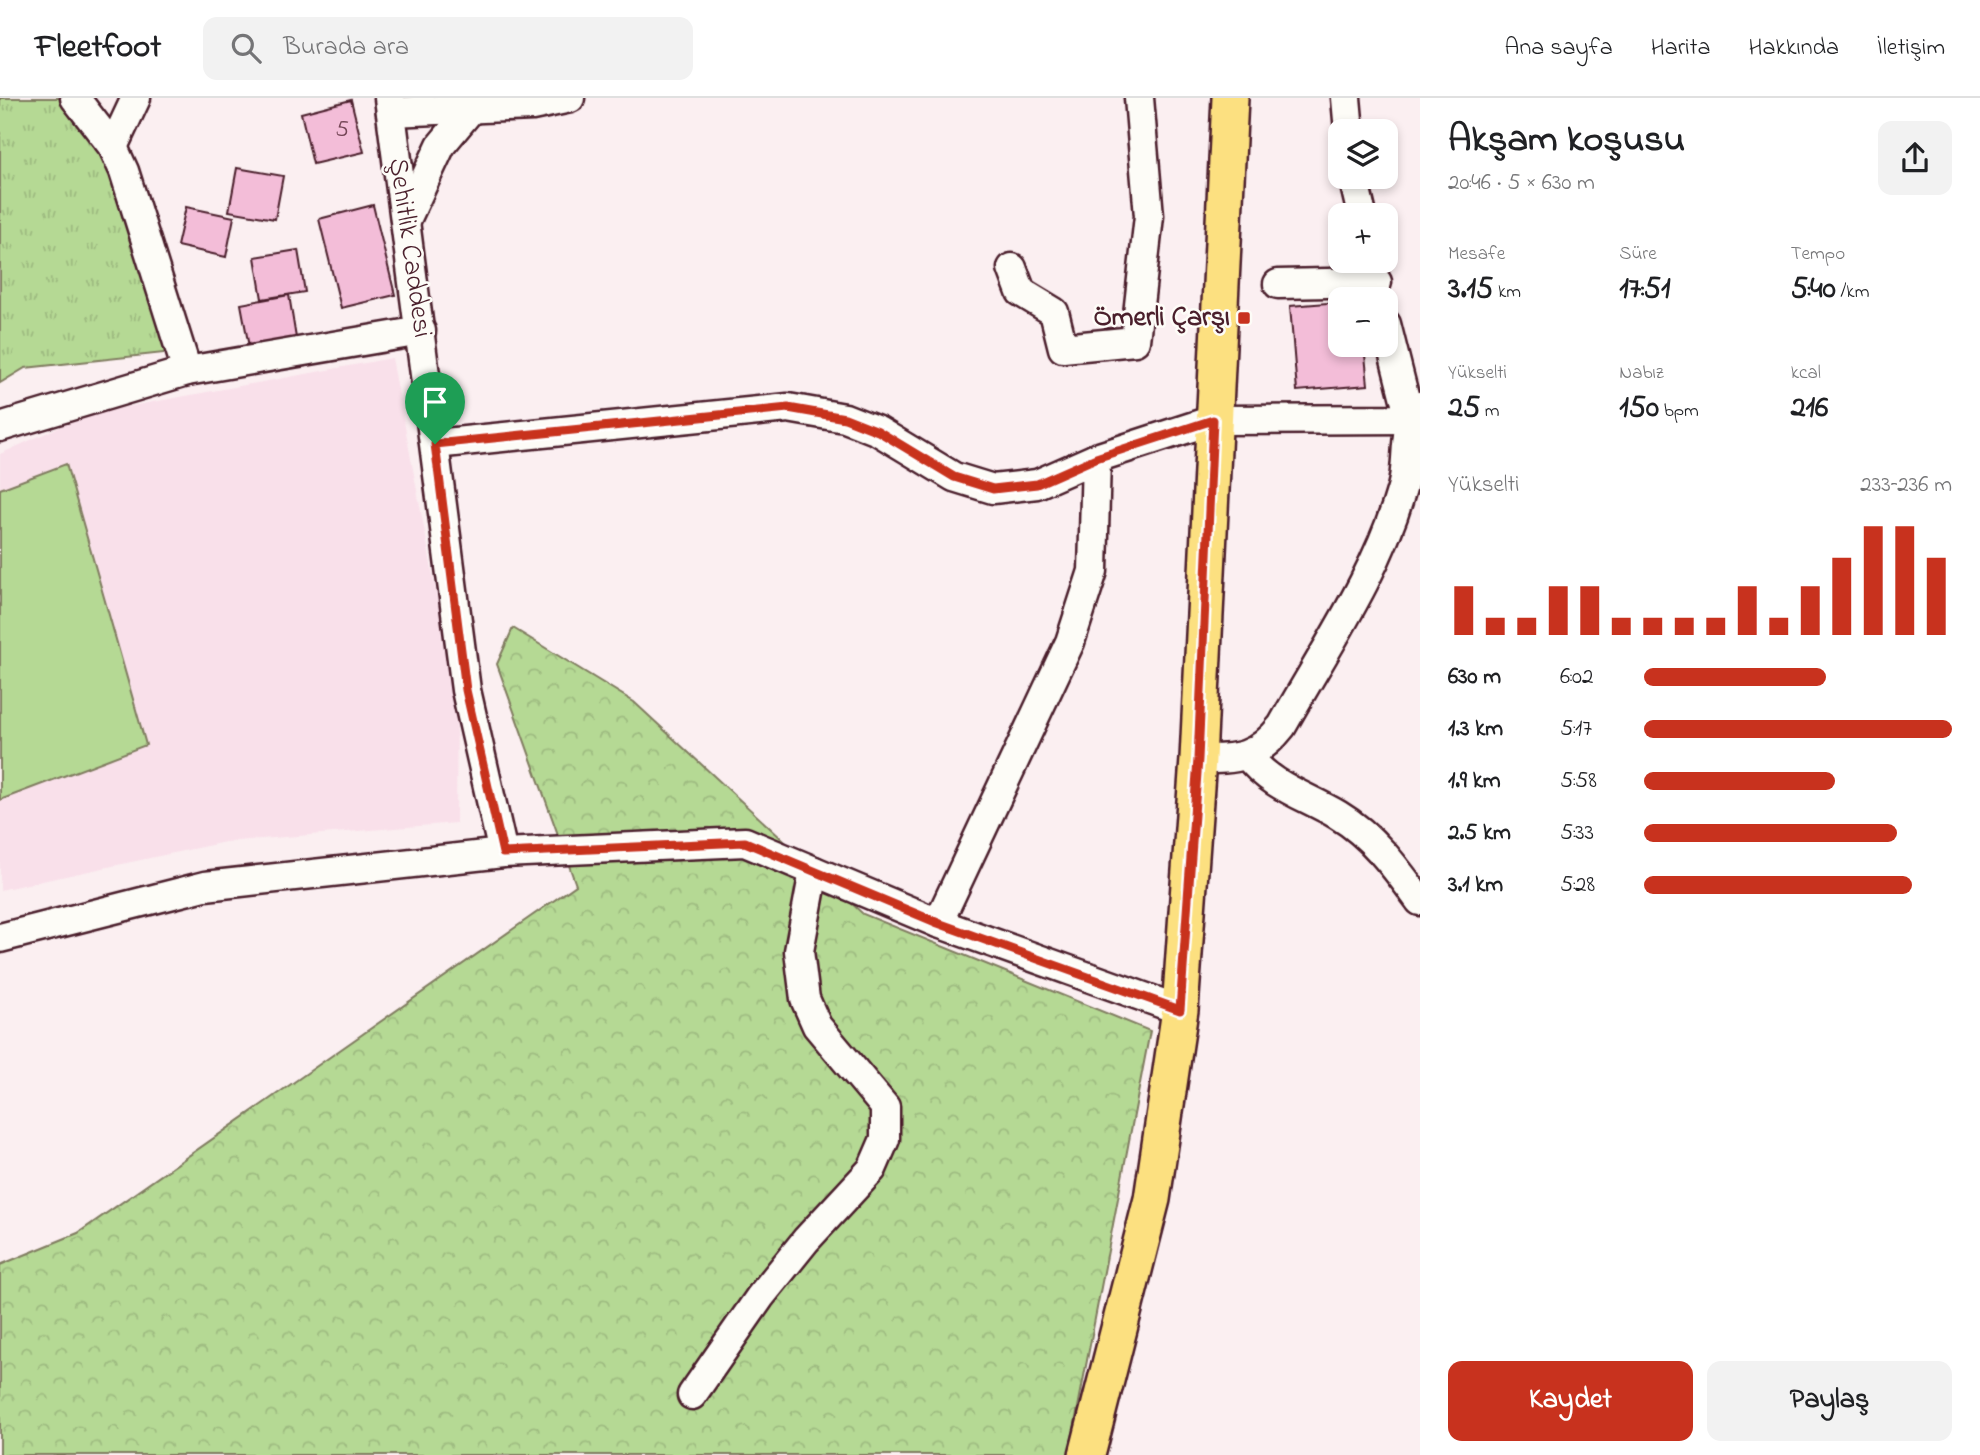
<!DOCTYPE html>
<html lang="tr">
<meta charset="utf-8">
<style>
:root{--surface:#fff;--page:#f2f2f2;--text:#202124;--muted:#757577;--line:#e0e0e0;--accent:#c8321e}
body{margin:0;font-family:"Indie Flower",sans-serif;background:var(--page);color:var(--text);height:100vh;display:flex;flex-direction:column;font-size:26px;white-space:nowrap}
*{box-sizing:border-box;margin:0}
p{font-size:23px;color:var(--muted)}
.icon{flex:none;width:38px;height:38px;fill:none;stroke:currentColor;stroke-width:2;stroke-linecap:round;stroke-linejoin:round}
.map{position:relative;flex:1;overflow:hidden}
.details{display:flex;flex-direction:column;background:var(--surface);width:560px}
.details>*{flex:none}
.fabs{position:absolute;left:1328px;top:21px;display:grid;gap:14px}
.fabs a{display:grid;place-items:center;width:70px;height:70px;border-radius:14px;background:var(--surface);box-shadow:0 4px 10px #0003;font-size:35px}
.pin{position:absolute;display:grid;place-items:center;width:60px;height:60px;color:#fff;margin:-72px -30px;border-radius:50% 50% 50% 0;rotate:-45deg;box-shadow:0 0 7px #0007}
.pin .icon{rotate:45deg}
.round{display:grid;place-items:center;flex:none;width:74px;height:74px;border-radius:14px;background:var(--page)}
.overview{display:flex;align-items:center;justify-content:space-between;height:119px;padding:0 28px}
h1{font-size:38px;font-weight:700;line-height:52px}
.figures{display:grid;grid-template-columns:repeat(3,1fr);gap:10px;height:119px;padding:7px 28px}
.figures div{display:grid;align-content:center}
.figures b{font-size:30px;font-weight:700}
.figures small{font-size:19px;font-weight:400}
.figures p{font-size:19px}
.chart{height:196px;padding:14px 28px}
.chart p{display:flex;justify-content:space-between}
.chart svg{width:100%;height:126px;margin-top:7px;stroke:var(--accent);stroke-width:6}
.cta{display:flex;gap:14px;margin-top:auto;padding:14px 28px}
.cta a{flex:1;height:80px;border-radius:14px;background:var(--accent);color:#fff;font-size:28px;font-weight:700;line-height:80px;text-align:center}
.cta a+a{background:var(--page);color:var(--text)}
ul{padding:0 28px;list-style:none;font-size:23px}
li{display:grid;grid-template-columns:112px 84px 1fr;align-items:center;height:52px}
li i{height:18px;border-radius:9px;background:var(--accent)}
header{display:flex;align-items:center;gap:42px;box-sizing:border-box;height:98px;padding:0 35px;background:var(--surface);border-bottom:2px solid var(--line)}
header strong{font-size:33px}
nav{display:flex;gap:38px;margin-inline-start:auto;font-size:24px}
.search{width:490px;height:63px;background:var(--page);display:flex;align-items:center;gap:18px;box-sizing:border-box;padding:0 24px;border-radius:14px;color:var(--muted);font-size:26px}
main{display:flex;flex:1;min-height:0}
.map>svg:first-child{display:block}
</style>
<header>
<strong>Fleetfoot</strong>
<div class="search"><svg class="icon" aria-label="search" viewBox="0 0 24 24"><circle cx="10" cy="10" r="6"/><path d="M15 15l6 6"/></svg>Burada ara</div>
<nav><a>Ana sayfa</a><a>Harita</a><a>Hakkında</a><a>İletişim</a></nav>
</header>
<main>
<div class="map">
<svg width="1420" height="1357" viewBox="0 0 1420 1357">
<defs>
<pattern id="grass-tufts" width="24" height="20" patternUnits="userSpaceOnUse" patternTransform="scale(1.75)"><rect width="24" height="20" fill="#b5d994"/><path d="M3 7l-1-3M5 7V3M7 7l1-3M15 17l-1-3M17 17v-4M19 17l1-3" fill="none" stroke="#9dba80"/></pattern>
<pattern id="forest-crowns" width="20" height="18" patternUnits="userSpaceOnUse" patternTransform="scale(1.75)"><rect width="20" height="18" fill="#b5d994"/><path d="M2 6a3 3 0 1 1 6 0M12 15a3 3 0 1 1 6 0" fill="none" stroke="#9dba80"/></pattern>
</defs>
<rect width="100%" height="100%" fill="#fbeff1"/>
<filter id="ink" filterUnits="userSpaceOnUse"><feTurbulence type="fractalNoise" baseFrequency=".0143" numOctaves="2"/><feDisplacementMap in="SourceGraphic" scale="14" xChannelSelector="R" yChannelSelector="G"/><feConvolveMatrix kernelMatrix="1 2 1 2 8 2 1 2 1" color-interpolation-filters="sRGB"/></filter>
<g filter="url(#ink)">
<!-- built -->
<path fill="#f9e0ea" d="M392 260 457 604 456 725 225 744 0 792V356L88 316Z"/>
<!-- grass -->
<path fill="url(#grass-tufts)" stroke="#807c60" stroke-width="2" d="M0 0H93L134 59 183 253 25 270 0 285Z"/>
<!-- forest -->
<path fill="url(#forest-crowns)" stroke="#807c60" stroke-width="2" d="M513 530 634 604 863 816 1150 933 1071 1346 1093 1357H0V1167L78 1135 576 787 497 566Z"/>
<!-- garden -->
<path fill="#b5d994" stroke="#807c60" stroke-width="2" d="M66 366 146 647 0 702V391Z"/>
<!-- building -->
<g fill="#f3bdd8" stroke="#4a1f2b" stroke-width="2">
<path d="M351 2 364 54 313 66 301 15Z"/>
<path d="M237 70 283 78 275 121 229 113Z"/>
<path d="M373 107 395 197 341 210 319 121Z"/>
<path d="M186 109 234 119 226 159 177 148Z"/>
<path d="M298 152 305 194 262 201 255 159Z"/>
<path d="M289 197 296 240 249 249 241 206Z"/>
<path d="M1340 204V247H1364L1368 287 1297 293 1290 208Z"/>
</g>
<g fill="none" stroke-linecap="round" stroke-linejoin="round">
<!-- minor casing -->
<g stroke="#4a1f2b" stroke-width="33">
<g id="minor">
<path d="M75 0 113 49 124 73 187 273"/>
<path d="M389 0 466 592 503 755"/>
<path d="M1346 0 1349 33"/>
<path d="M391 14 532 8 570 0"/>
<path d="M113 49 136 0"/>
<path d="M1353 79 1362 117"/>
<path d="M406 122 441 47 471 11"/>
<path d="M1012 170 1021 194 1054 214 1063 250 1135 243 1149 118 1139 0"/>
<path d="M1278 186 1377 184"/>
<path d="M0 329 187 273 421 233"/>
<path d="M435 346 788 310 845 320 878 333 954 379 993 391 1037 386 1096 360 1213 322 1410 321 1386 226"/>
<path d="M1248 658C1270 688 1306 698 1338 717 1373 738 1396 770 1420 803"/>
<path d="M1198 661C1238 661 1256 661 1282 628 1325 551 1378 475 1402 390 1410 362 1401 331 1420 308"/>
<path d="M938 825 1070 544 1093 473 1096 360"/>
<path d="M0 840 205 788 503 755 745 744 938 825 1180 912"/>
<path d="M692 1297 760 1199 806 1142 872 1071 885 1041V1009L817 928 805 901 799 853 814 773"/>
</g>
</g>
<!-- major casing -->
<g stroke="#4a1f2b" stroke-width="40">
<path id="major" d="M1087 1357 1152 1101 1180 912 1198 661 1230 0"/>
</g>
<!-- minor -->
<use href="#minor" stroke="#fdfcf7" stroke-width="28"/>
<!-- major -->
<use href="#major" stroke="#fce080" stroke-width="35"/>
</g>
</g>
<g fill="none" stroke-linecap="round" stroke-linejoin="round" filter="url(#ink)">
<!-- route casing -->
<g stroke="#fff" stroke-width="14">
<path id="route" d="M788 310 845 320 878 333 954 379 993 391 1037 386 1096 360 1213 322 1198 661 1180 912 938 825 745 744 503 755 466 592 435 346Z"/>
</g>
<!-- route -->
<use href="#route" stroke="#c8321e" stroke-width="9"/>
</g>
<!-- markers -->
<rect fill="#c8321e" stroke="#fdfcf7" stroke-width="2.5" x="1237" y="213" width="14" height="14" rx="3.5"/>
<g text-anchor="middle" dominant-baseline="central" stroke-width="5" stroke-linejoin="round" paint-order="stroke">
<!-- number labels -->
<g font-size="24" fill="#744656">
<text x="342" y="32">5</text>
</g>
<!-- street labels -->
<g font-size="28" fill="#4a1f2b" stroke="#fdfcf7">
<text transform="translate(409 150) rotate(82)">Şehitlik Caddesi</text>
</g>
<!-- poi labels -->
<g font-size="28" font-weight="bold" fill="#4a1f2b" stroke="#fdfcf7" text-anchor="end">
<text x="1230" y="220">Ömerli Çarşı</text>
</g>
</g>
</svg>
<div class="fabs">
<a><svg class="icon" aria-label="layers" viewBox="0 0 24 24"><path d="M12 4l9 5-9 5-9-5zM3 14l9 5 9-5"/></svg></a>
<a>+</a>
<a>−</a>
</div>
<div class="pin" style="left:435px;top:346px;background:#1e9e55"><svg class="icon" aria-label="arrive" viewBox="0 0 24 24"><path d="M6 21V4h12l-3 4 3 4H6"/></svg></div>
</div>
<section class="details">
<div class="overview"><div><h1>Akşam koşusu</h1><p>20:46 · 5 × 630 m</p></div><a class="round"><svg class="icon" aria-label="share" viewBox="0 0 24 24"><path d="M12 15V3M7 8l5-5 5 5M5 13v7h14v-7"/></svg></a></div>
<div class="figures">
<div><p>Mesafe</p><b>3.15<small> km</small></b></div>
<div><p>Süre</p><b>17:51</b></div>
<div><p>Tempo</p><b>5:40<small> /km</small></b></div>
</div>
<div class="figures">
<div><p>Yükselti</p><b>25<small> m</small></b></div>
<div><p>Nabız</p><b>150<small> bpm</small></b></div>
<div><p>kcal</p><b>216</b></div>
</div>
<div class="chart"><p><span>Yükselti</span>233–236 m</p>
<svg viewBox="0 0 160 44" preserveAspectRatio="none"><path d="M5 44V27M15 44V38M25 44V38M35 44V27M45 44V27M55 44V38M65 44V38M75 44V38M85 44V38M95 44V27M105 44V38M115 44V27M125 44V17M135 44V6M145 44V6M155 44V17"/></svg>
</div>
<ul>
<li><b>630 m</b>6:02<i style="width:59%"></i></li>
<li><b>1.3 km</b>5:17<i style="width:100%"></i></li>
<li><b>1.9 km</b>5:58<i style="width:62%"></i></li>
<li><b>2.5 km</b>5:33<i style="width:82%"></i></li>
<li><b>3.1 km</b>5:28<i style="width:87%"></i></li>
</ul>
<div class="cta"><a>Kaydet</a><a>Paylaş</a></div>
</section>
</main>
